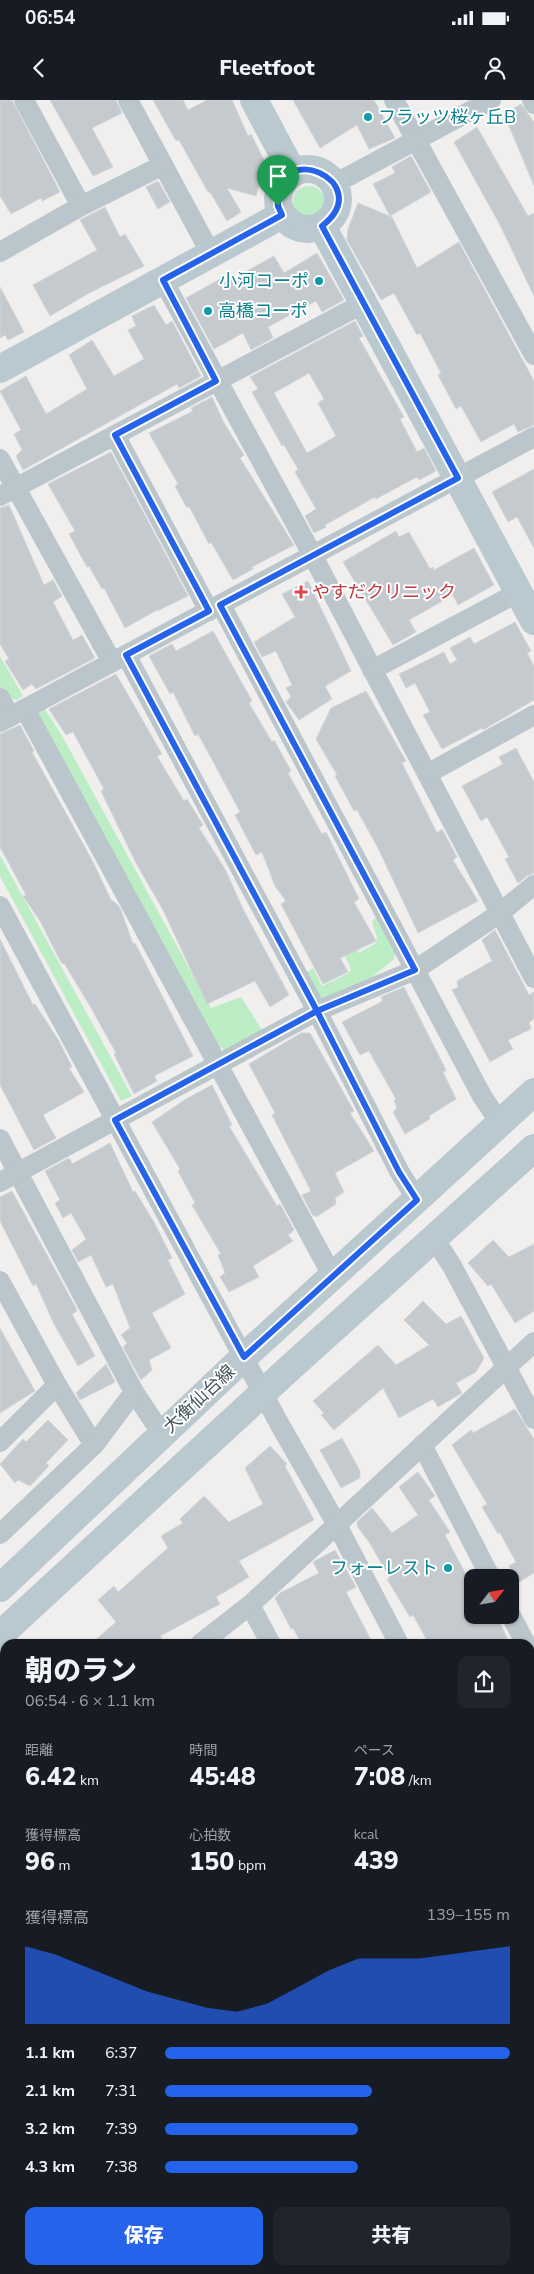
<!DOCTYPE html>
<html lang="ja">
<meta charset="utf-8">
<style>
:root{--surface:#171b24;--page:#20242c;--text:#f1f3f6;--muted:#9ea1a6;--accent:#2563eb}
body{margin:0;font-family:"Nunito Sans","Noto Sans JP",sans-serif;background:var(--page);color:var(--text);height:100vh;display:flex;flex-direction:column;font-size:19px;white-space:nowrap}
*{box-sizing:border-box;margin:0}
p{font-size:16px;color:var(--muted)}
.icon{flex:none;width:28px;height:28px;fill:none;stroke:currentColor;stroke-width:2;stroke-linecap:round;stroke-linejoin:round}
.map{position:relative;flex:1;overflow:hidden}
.details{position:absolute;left:0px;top:1539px;width:535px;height:636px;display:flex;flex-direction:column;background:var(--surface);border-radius:15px 15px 0 0;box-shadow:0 1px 4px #0004}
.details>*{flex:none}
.needle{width:32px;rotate:59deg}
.controls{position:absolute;left:464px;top:1469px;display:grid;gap:10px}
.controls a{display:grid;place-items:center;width:55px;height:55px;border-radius:10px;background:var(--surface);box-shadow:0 1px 4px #0004;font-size:25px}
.pin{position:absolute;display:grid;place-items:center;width:42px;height:42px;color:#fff;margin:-51px -21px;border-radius:50% 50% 50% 0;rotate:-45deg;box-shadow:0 0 5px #0007}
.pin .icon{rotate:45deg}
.round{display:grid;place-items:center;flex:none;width:52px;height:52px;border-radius:10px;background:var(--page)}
.head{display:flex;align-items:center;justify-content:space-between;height:85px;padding:0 25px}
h1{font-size:28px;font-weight:800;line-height:38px}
.figures{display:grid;grid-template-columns:repeat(3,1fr);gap:8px;height:85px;padding:5px 25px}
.figures div{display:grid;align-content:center}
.figures b{font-size:25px;font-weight:800}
.figures small{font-size:14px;font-weight:400}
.figures p{font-size:14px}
.chart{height:140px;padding:10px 25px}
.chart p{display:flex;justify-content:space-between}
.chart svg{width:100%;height:90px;margin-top:5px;fill:var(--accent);opacity:.7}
.cta{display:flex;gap:10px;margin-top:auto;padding:10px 25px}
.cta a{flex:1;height:58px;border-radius:10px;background:var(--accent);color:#fff;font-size:20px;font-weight:800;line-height:58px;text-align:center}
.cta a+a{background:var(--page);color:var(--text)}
ul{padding:0 25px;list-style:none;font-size:16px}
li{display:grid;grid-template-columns:80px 60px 1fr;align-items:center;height:38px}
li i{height:12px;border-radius:6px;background:var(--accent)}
.status{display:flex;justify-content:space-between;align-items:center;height:35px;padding:0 25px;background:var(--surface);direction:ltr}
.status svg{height:14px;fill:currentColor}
header{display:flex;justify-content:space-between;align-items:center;height:65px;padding:0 25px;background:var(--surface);font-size:22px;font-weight:800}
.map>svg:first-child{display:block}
</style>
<div class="status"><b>06:54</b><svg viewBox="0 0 49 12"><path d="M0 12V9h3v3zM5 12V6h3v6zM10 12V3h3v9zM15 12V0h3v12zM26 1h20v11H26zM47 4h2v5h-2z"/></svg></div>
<header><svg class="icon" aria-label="back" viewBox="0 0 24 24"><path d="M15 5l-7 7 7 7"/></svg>Fleetfoot<svg class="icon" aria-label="person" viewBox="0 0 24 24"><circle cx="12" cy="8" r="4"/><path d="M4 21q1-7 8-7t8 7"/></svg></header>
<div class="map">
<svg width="534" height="2174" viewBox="0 0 534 2174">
<rect width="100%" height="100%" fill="#f1eeee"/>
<!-- green -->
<g fill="#bdedc5">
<circle cx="309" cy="102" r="16"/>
<path d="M0 556 23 596 17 600 6 597 0 586Z"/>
<path d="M44 608 61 634 211 908 241 897 262 930 225 950 215 944 37 614Z"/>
<path d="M0 755 132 996 121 1001 0 776Z"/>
<path d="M377 817 396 849 394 859 371 878 324 900 317 895 306 873 313 868 322 886 349 873 351 869 332 829 343 824 359 853 376 843 377 838 372 821Z"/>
<path d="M534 1758V1891L530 1887V1760Z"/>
<path d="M534 2049V2174H419V2170H530V2051Z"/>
</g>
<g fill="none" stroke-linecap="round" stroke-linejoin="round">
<!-- stream -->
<g stroke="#8ce9e7" stroke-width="6">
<path d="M530 1895 534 1900"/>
<path d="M0 1981H5"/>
</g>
</g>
<!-- building -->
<g fill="#c5cace" stroke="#d2d6d9" fill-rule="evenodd">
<path d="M0 0H12L60 92 42 101 41 98 11 114 0 96Z"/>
<path d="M50 0H116L122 13 92 28 113 67 93 76Z"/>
<path d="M153 0H183L188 10 207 0H232L248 36 251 34 265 62 256 96 227 88 241 112 227 121 210 92H208L179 40 176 41Z"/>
<path d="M293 0H374L395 38 369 49 357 25 320 48Z"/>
<path d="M521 4 534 22V86L504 14Z"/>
<path d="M477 27 528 116 534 113V196L500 125 454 42Z"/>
<path d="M411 56 431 92 390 116 373 84 395 73 392 67Z"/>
<path d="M158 81 170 102 158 109 146 87Z"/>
<path d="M358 103 392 117 417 168 459 142 534 281V325L518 332 514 324 481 342 461 306 456 309 438 275 441 273 420 233 417 235 394 193 381 200 347 140 348 129Z"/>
<path d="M105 107 120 137 125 134 144 166 91 192 50 216 33 185 97 150 80 120Z"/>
<path d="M317 153 344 200 322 212 316 201 268 227 273 238 251 250 243 233 214 249 186 198 231 173 234 178 274 156 284 173Z"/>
<path d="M0 187 24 232 8 240 5 235 0 238Z"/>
<path d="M154 205 166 225 172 221 201 276 179 288 177 284 23 370 16 356 22 350 14 334 21 330 0 291 26 276 46 314 87 289 69 255 92 240 114 276 144 259 128 230 136 226 132 216Z"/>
<path d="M355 221 363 236 359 238 404 317 400 319 417 352 424 348 436 371 419 380 417 377 376 399 375 397 325 425 326 427 314 433 305 416 316 409 295 372 298 369 284 345 282 346 252 292 258 289 250 277ZM309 273 324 299 318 303 336 336 307 353 274 293Z"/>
<path d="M212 297 224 323 244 355 240 358 294 445 252 467 253 469 233 480 211 442 209 444 189 406 187 408 175 386 178 384 149 333 193 311 191 308Z"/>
<path d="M111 352 188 496 157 511V510L125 528 104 488 102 489 89 466 87 467 69 434 75 431 48 384Z"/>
<path d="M534 369V448L517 417 508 422 492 392Z"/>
<path d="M9 405 44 485 53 480 62 496 53 502 73 540 82 535 95 558 36 589 32 584 23 590 5 561 9 559 0 544V408Z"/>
<path d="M396 431 399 437 409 432 430 469 433 467 434 470 474 448 494 485 458 505 453 495 409 520 416 532 393 545 343 462Z"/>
<path d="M308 481 351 571 325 586 332 599 299 620 286 602 291 597 286 588 292 585 276 551 262 557 254 542 295 517 282 494Z"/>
<path d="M515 522 531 551 527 553 534 566V600L483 630 482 628 442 649 423 615 430 612 415 583 406 588 399 574 444 552 450 564 457 560 450 548 470 537 474 544Z"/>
<path d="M213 531 252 601 249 603 272 642 274 640 291 671 288 673 322 734 326 732 359 799 354 802 376 841 340 858 348 872 323 884 281 804 286 801 275 786 262 752 256 755 235 715 240 712 215 665 198 634 195 636 173 592 170 594 149 556 172 544 176 551Z"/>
<path d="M116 574 162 654 157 656 184 701 187 699 203 725 199 728 225 769 243 809 289 895 270 907 255 881 207 904 163 810 136 763 101 691 104 689 73 632 66 635 49 609Z"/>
<path d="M366 591 406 661 402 663 437 733 442 729 457 757 453 760 478 801 418 833 378 748 357 710 354 711 335 676 337 675 316 639 331 608Z"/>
<path d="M20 625 34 651 32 652 92 760 111 800 117 804 121 810 133 844 135 843 193 956 154 976 157 981 134 994 114 954 116 953 90 906 64 863 62 864 40 821 23 796 26 795 0 747V634Z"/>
<path d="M516 648 534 682V773L527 776 518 783 505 759 509 757 487 717 481 721 462 686 503 664 499 657Z"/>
<path d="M495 830 529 895 534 892V919L529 922 531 929 508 940 513 949 490 962 452 890 458 887 457 881 492 861 482 840Z"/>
<path d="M0 839 33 905 35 904 59 941 72 967 69 968 84 992 43 1015 56 1038 34 1050 0 985Z"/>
<path d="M404 887 446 970 443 972 456 999 429 1016 430 1019 405 1034 393 1012 397 1008 394 1000 396 999 369 951 360 955 342 922 383 901 381 897Z"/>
<path d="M301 933H310L354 1011 350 1013 374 1051 335 1073 344 1092 335 1098 336 1104 316 1117 315 1115 313 1116 302 1095 311 1091 272 1015 275 1013 249 964Z"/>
<path d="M212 985 232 1025 229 1026 277 1106 280 1104 294 1130 288 1135 293 1141 253 1166 259 1177 229 1192 220 1177 225 1173 218 1155 221 1154 192 1105 195 1103 178 1071 180 1069 152 1022 186 999Z"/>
<path d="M110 1043 133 1092 135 1091 155 1124 172 1158 168 1160 185 1194 152 1213 171 1248 149 1260 152 1270 141 1280 123 1247 127 1243 121 1235 130 1228 113 1184 106 1187 91 1155 78 1162 72 1150 86 1139 71 1113 63 1118 55 1103 60 1100 45 1071 67 1059H70L72 1064Z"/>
<path d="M12 1091 75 1206 77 1211 72 1214 95 1256 78 1266 54 1224 36 1184 33 1186 0 1121V1097Z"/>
<path d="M493 1140 509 1157 534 1144V1211L515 1223 491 1184 488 1186 468 1163Z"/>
<path d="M423 1201 446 1224 461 1216 484 1258 476 1272 456 1283 462 1293 438 1307 433 1299 399 1318 383 1288 334 1330 321 1315 324 1313 313 1301 378 1245 396 1265 429 1245 404 1220Z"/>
<path d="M0 1228 35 1291 0 1313Z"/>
<path d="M106 1264 115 1282 80 1300 76 1293Z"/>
<path d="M515 1309 534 1339V1473L519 1482 509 1466 516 1462 500 1433 498 1434 482 1407 487 1404 452 1345 471 1330 473 1333Z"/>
<path d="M48 1320 68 1340 46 1363 49 1366 30 1386 18 1380 15 1383 0 1364 23 1339 26 1342Z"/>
<path d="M342 1338 360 1371V1378L341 1388 320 1350Z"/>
<path d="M270 1346 287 1364 285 1366 314 1420 239 1461 249 1477 216 1497 220 1504 160 1536 166 1544H91L116 1522 98 1500 114 1486 118 1492 168 1448 161 1436 183 1423 180 1419 204 1396 229 1422 263 1404 245 1368Z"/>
<path d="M418 1372 435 1396 429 1400 450 1432 445 1435 472 1486V1515H496L510 1544H429L413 1515 410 1517 387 1479 390 1478 369 1442 357 1426V1422L372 1408 392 1433 418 1415 399 1387Z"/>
<path d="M335 1450 356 1487 346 1492 373 1544H302L293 1528 291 1529 275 1498 280 1493 319 1473 313 1462Z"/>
</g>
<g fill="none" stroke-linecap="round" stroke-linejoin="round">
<!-- street -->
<g stroke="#bac6cb" stroke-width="20">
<path d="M24 0 81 106"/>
<path d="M128 0 211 154"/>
<path d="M394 0 534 255"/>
<path d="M532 0 534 4"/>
<path d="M334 84 491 0"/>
<path d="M0 152 81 106 163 65"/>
<path d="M163 180 313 456 534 878"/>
<path d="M115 335 209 511"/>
<path d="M0 359 112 562"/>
<path d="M0 396 364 203"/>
<path d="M221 505 482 996 500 1023"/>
<path d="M126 555 317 911 399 1071 417 1100"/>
<path d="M372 570 519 492"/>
<path d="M0 598 10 617"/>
<path d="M25 609 333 1177"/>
<path d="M0 622 534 337"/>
<path d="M427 674 534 615"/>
<path d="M0 806 280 1325 336 1423 399 1544"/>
<path d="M0 1039 134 1292 162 1334"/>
<path d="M0 1082 317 911 415 870 500 813 534 785"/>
<path d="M434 1138 452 1166 534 1319"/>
<path d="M0 1181 57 1285 94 1345"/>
<path d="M0 1342 57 1285"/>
<path d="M422 1345 491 1478"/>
<path d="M0 1434 94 1345 134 1292"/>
<path d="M250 1505 271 1544"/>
<path d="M510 1514 526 1544"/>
<path d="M200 1544 250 1505 534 1242"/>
<path d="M0 1691 5 1687"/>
<path d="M530 1750 534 1747"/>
<path d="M0 1757 5 1767"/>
<path d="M530 1955 534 1952"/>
<path d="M0 2001H5"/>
<path d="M366 2174V2170"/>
</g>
<!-- secondary -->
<g stroke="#bac9cf" stroke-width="28">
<path d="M254 0 293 73"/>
<circle cx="308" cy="99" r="30"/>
<path d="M322 126 534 521"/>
<path d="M0 269 282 115"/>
<path d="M0 1488 244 1257 534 992"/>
<path d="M0 1535 292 1266 534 1048"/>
</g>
</g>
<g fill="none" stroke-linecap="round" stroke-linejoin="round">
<!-- route casing -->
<g stroke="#fff" stroke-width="10">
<path id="route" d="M278 106 282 115 163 180 216 281 115 335 209 511 126 555 317 911 399 1072 417 1100 244 1257 115 1020 317 911 415 870 220 505 458 378 322 126C379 82 273 35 278 106"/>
</g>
<!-- route -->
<use href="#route" stroke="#2563eb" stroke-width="6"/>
</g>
<!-- markers -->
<g fill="#0f9aa8" stroke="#fff" stroke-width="2">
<circle cx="368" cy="17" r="5"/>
<circle cx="319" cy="181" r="5"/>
<circle cx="208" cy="211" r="5"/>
<circle cx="448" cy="1468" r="5"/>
</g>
<path fill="#e0444e" stroke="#fff" stroke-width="2" d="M298.5 484.5h5v5h5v5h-5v5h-5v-5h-5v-5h5z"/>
<g text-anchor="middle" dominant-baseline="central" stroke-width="4" stroke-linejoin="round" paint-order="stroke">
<!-- culture labels -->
<g font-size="18" fill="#0d838f" stroke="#fff" text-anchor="start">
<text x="378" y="17">フラッツ桜ヶ丘B</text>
<text x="309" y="181" text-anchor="end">小河コーポ</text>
<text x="218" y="211">高橋コーポ</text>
<text x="438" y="1468" text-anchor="end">フォーレスト</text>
</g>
<!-- health labels -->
<g font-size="18" fill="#be3a42" stroke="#fff" text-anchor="start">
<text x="312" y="492">やすだクリニック</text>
</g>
<!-- street labels -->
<g font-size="18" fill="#47565b" stroke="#fff">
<text transform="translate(199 1299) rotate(-43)">大衡仙台線</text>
</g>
</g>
</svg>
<div class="controls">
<a><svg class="needle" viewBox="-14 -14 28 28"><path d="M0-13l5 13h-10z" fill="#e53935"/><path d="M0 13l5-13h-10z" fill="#9ea1a6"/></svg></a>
</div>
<div class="pin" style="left:278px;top:106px;background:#1e9e55"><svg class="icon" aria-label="arrive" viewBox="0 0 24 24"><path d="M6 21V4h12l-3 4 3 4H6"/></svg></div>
<section class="details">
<div class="head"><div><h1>朝のラン</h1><p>06:54 · 6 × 1.1 km</p></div><a class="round"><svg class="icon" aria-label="share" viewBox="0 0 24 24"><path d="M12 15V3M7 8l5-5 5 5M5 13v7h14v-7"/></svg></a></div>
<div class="figures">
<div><p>距離</p><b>6.42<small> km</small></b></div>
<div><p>時間</p><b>45:48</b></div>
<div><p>ペース</p><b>7:08<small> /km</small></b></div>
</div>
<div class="figures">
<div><p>獲得標高</p><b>96<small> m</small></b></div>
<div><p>心拍数</p><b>150<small> bpm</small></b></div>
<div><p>kcal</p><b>439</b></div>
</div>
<div class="chart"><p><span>獲得標高</span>139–155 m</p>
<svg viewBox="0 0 160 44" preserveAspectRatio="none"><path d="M0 44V6L10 10L20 16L30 22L40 28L50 32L60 36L70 38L80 34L90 26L100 18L110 12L120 12L130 12L140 10L150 8L160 6V44z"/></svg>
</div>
<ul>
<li><b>1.1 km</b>6:37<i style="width:100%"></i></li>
<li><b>2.1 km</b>7:31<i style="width:60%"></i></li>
<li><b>3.2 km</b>7:39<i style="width:56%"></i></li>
<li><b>4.3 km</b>7:38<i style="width:56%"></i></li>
</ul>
<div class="cta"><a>保存</a><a>共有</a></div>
</section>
</div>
